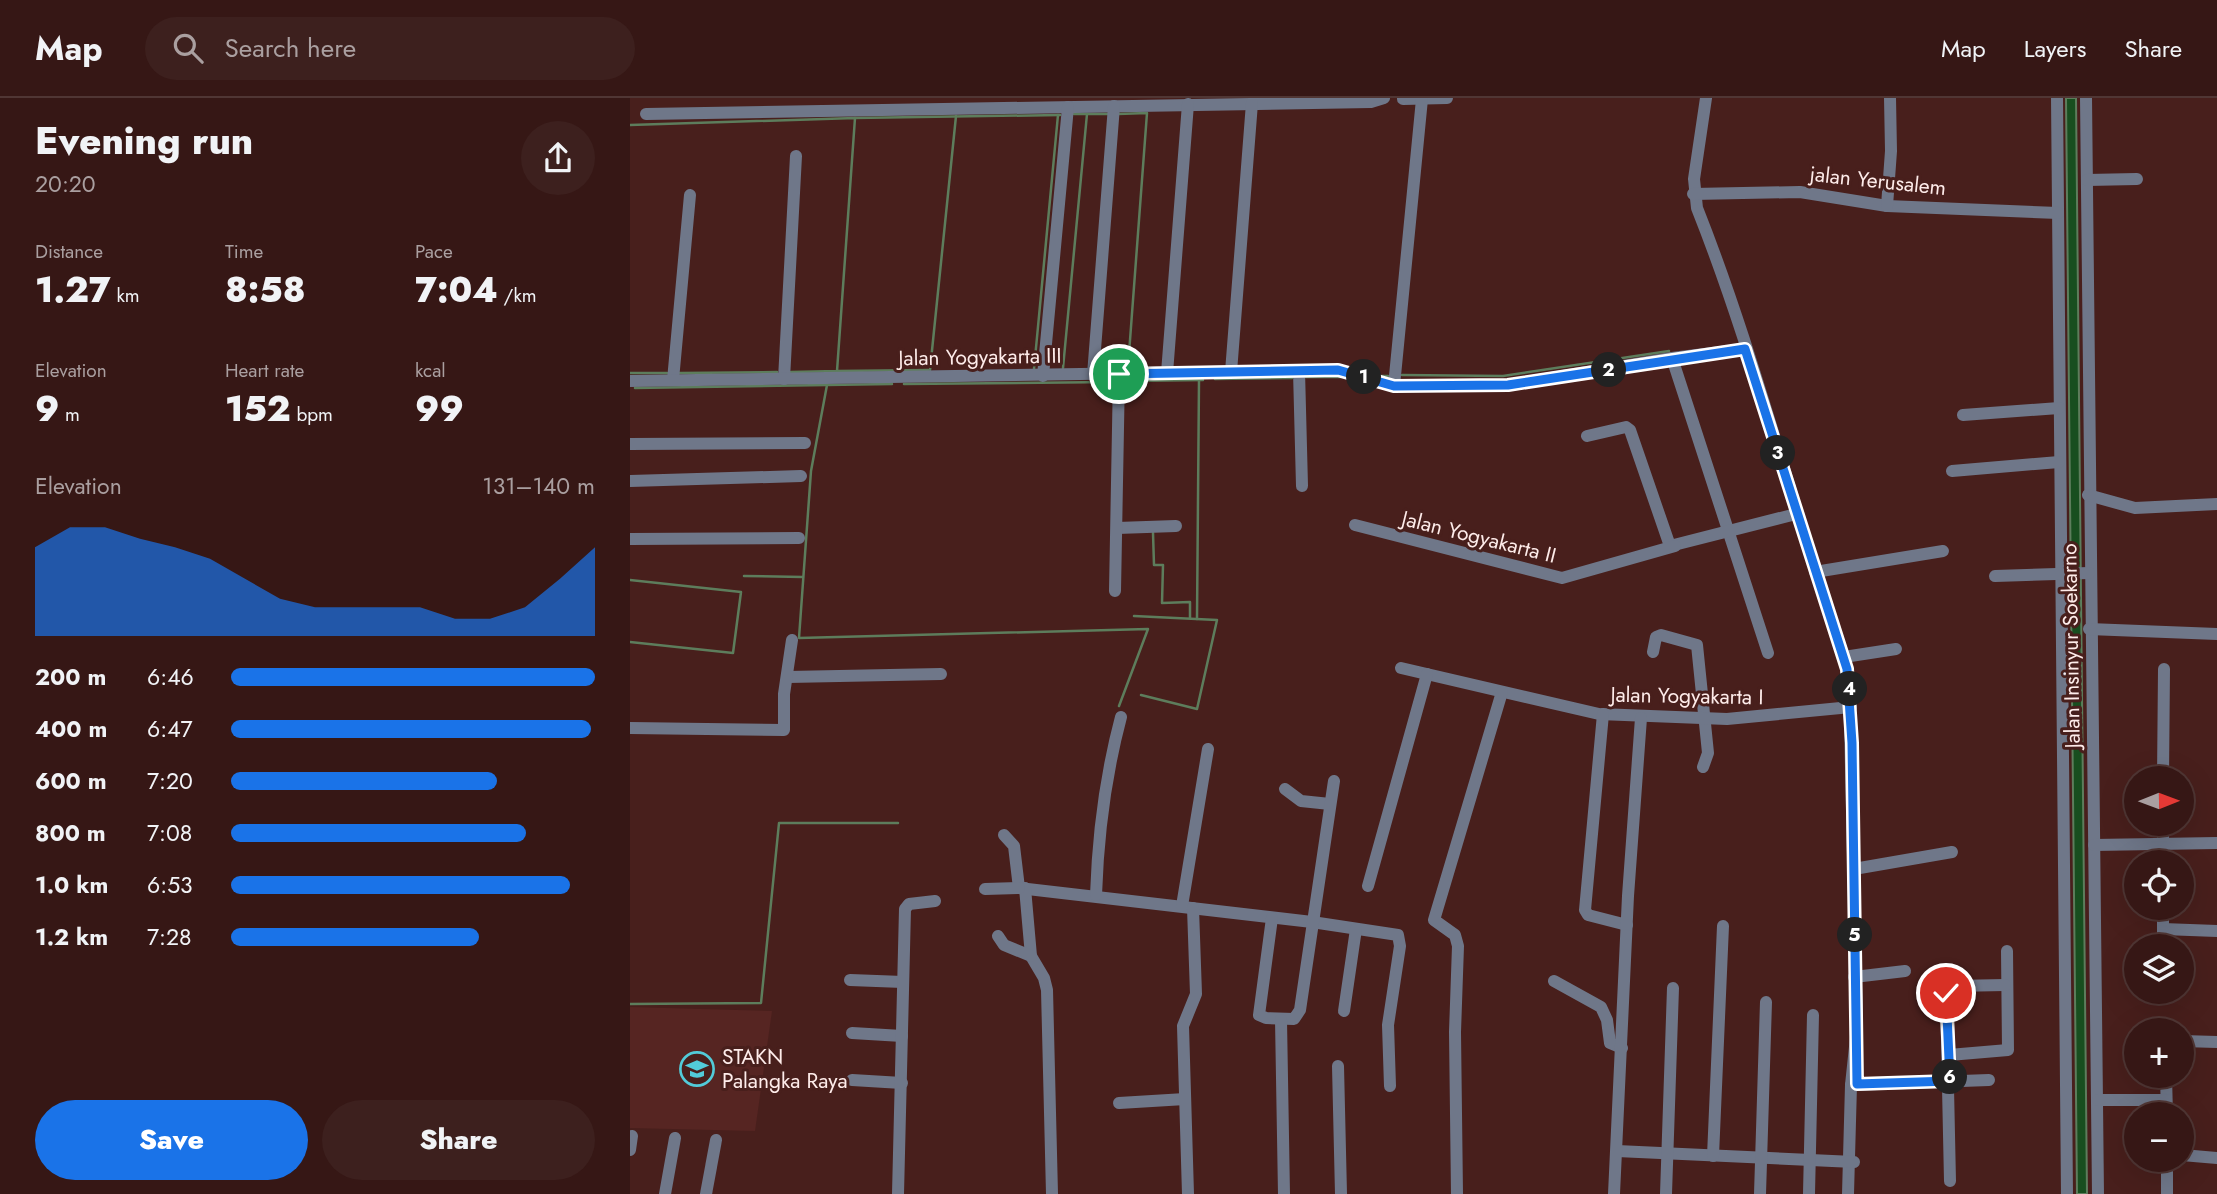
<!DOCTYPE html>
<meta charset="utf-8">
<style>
:root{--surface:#361715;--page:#3d201e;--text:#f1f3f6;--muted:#aa9fa0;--line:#503634;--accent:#1a73e8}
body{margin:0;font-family:Jost,sans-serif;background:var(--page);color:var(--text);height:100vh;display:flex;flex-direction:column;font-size:26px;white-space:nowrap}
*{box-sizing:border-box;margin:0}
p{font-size:23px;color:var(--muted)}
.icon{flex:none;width:38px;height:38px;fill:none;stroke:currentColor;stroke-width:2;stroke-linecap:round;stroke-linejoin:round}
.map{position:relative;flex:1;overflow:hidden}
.details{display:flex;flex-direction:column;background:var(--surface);width:630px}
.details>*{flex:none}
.needle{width:46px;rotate:89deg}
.controls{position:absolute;left:1494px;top:668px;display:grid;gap:14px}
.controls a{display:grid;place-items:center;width:70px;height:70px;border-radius:50%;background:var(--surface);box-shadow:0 7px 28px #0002,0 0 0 2px var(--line);font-size:35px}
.pin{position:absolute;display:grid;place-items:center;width:60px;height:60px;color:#fff;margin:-30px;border:4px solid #fff;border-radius:50%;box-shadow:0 2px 7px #0007}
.km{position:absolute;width:35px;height:35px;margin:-18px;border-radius:50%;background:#222;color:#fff;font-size:19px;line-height:35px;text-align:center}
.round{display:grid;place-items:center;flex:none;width:74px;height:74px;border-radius:37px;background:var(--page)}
.summary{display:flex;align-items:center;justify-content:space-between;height:119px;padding:0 35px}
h1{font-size:38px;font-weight:800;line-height:52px}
.stats{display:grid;grid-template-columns:repeat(3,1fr);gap:10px;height:119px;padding:7px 35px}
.stats div{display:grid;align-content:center}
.stats b{font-size:35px;font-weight:800}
.stats small{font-size:19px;font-weight:400}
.stats p{font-size:19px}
.chart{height:196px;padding:14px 35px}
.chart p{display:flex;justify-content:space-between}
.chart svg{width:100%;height:126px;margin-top:7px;fill:var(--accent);opacity:.7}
.primary-button{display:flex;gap:14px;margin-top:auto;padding:14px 35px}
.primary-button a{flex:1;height:80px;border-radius:42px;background:var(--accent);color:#fff;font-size:28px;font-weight:800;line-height:80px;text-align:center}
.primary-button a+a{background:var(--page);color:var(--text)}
ul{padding:0 35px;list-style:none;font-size:23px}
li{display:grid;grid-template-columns:112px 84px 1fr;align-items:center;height:52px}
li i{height:18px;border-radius:9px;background:var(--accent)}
header{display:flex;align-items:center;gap:42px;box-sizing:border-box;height:98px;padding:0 35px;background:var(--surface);border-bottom:2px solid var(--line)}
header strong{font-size:33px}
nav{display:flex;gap:38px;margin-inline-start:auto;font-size:24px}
.search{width:490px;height:63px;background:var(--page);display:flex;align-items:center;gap:18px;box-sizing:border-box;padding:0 24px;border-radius:38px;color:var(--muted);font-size:26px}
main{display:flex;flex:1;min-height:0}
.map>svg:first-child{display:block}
</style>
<header>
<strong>Map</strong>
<div class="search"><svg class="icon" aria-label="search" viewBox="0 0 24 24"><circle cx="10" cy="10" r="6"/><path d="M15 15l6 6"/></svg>Search here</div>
<nav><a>Map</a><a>Layers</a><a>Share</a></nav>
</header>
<main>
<section class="details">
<div class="summary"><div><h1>Evening run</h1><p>20:20</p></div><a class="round"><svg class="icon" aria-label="share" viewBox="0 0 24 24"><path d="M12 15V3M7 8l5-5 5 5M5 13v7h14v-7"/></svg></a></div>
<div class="stats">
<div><p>Distance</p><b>1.27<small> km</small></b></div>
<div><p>Time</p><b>8:58</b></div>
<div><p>Pace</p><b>7:04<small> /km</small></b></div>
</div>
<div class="stats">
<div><p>Elevation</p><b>9<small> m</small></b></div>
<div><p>Heart rate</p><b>152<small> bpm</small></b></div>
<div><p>kcal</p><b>99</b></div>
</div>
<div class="chart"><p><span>Elevation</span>131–140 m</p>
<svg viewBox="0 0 160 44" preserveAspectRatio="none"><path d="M0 44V13L10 6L20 6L30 10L40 13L50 17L60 24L70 31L80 34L90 34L100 34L110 34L120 38L130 38L140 34L150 24L160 13V44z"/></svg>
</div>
<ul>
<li><b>200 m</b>6:46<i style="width:100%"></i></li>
<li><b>400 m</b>6:47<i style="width:99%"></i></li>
<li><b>600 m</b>7:20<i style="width:73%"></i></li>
<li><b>800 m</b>7:08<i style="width:81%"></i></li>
<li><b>1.0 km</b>6:53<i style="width:93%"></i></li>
<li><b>1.2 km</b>7:28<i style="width:68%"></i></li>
</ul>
<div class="primary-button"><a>Save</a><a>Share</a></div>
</section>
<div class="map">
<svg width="1587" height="1096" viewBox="0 0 1587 1096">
<rect width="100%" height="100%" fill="#481f1c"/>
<!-- built -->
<path fill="#562522" d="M0 909 142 913 125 1033 0 1030Z"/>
<!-- water -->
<path fill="#184e1f" stroke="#5d7d5c" stroke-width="2" d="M1436 0H1446L1457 1096H1447Z"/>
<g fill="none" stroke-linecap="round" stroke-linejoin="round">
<!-- stream -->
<g stroke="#5d7d5c" stroke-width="2.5">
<path d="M444 16H478"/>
<path d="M225 20 430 17"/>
<path d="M0 27 225 20 207 273 161 274"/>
<path d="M470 269H498L517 15 488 16"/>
<path d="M433 270 457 16"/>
<path d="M404 271 428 17"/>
<path d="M300 272 326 18"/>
<path d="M207 273 298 272"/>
<path d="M0 275H37"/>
<path d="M50 275 147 274"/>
<path d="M772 277 873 278 1039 253"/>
<path d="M750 278H758"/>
<path d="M676 279H711"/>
<path d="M585 281 662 280"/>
<path d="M495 283 573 282"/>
<path d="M274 286 482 284"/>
<path d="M197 287 181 373 169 540 518 531 489 608"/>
<path d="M5 290 262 286"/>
<path d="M523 435 524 467H533L532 505 560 504V520"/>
<path d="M114 478 173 479"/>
<path d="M0 482 111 494 103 555 0 544"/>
<path d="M504 518 587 522 567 611 511 597"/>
<path d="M567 521 569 282"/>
<path d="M0 906 131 905 149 725H268"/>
</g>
<!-- minor -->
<g stroke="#6f7789" stroke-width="12">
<path d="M1076 0 1064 81 1067 110C1125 256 1162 410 1214 559L1219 583 1227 930 1221 987 1218 1096"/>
<path d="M1427 0 1437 1096"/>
<path d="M1456 0 1468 1096"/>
<path d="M773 1 817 0"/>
<path d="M16 16 741 4 754 0"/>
<path d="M1457 82 1507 81"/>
<path d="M1063 96 1170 94 1257 108 1428 115"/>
<path d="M1257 108 1261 53 1260 0"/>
<path d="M1042 260 1138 555"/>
<path d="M669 273 672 388"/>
<path d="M601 274 622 5"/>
<path d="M537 275 558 6"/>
<path d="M463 277 484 8"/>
<path d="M413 278 438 9"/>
<path d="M154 281 166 58"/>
<path d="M43 282 60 97"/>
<path d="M0 283 708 272 764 288 878 287 1042 260 1115 251"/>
<path d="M764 288 792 1"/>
<path d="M1333 317 1429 310"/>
<path d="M957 338 996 329 1000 332 1040 448 1166 416"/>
<path d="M0 346 175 345"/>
<path d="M1322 373 1429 364"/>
<path d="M0 383 171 378"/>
<path d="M1458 397 1505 410 1587 406"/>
<path d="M725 427 932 480 1045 448"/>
<path d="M487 430 546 428"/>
<path d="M0 441 169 440"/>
<path d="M1185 474 1313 453"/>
<path d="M1365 478 1459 475"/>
<path d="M485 493 489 276"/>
<path d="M1459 531 1587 536"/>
<path d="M1023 554 1026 539 1031 537 1067 547 1078 655 1073 669"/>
<path d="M1214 559 1266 551"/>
<path d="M771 570 969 616 1097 621 1221 609"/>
<path d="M158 579 311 576"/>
<path d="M973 616 955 812 958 817 997 827"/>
<path d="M0 630 154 632V596L162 542"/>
<path d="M1533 681 1534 571"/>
<path d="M655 691 671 703 700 706"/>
<path d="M1533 726V765"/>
<path d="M374 737 384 748 389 790 682 824 768 837 770 848 758 927 760 988"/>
<path d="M1464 747 1587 745"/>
<path d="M1224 771 1322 754"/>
<path d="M738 788 797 576"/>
<path d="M395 790 401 858 414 880 417 892 422 1096"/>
<path d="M355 791 389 790"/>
<path d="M466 797C468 736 475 679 491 619"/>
<path d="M552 808 578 651"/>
<path d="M1533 810V849"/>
<path d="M642 820 629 917 636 920 664 921 670 912 704 683"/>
<path d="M1533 831 1587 833"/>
<path d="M368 838 374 847 401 858"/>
<path d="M1224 879 1275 873"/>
<path d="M220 882 273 884"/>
<path d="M924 883 971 909 977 922 980 945 992 950"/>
<path d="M714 913 726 831"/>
<path d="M651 922 654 1096"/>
<path d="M222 935 272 938"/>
<path d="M1552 943 1587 944"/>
<path d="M1319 957 1378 952 1377 853"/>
<path d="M708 968 711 1096"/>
<path d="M1536 978 1537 1017"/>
<path d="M222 982 272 985"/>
<path d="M1221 987 1359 982"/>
<path d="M1468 1002H1536"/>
<path d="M489 1005 555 1001"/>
<path d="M0 1052 2 1038"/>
<path d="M987 1053 1224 1064"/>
<path d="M1552 1057 1587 1060"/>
<path d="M1083 1058 1093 828"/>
<path d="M1537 1062V1096"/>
<path d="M1320 1083 1316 896 1323 888 1375 887"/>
<path d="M35 1096 45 1040"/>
<path d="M76 1096 86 1042"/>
<path d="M268 1096 275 811 279 806 305 803"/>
<path d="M558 1096 553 928 566 896 563 810"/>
<path d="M827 1096 825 934 828 848 825 837 804 822 872 594"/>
<path d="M984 1096 998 798 1011 620"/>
<path d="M1036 1096 1043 890"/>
<path d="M1130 1096 1136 904"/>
<path d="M1179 1096 1183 917"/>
</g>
</g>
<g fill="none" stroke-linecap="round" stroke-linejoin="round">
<!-- route casing -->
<g stroke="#fff" stroke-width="14">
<path id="route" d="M489 276 708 272 764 288 878 287 1115 251 1217 571 1222 645 1227 986 1320 983 1316 895"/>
</g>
<!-- route -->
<use href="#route" stroke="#1a73e8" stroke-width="9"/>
</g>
<!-- icons -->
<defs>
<g id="university-ring" transform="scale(1.75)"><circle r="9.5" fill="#481f1c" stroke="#52cbd9" stroke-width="1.5"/><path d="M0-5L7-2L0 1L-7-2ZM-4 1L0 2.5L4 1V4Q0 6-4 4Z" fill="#52cbd9"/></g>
</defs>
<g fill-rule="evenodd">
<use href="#university-ring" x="67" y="971"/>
</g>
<g text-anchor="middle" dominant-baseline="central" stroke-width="6" stroke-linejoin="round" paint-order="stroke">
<!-- street labels -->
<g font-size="21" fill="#feecea" stroke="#481f1c">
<text transform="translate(1248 83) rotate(6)">jalan Yerusalem</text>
<text transform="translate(350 259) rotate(-1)">Jalan Yogyakarta III</text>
<text transform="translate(849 439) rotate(14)">Jalan Yogyakarta II</text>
<text transform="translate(1441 548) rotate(-91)">Jalan Insinyur Soekarno</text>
<text transform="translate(1057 598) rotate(1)">Jalan Yogyakarta I</text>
</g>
<!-- poi labels -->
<g font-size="21" fill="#feecea" stroke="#481f1c" text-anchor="start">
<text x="92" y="959">STAKN<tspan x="92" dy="24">Palangka Raya</tspan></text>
</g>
</g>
</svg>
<div class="controls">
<a><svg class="needle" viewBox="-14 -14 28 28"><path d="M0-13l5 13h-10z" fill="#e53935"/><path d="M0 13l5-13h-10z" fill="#aa9fa0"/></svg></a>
<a><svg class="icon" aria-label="locate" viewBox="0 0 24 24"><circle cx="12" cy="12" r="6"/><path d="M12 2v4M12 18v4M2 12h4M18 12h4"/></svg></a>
<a><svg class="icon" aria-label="layers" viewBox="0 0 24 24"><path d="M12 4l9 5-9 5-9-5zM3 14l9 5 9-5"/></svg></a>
<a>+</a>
<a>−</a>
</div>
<div class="pin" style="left:489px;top:276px;background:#1e9e55"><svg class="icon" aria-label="arrive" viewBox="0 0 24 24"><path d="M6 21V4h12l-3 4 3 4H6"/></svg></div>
<div class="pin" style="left:1316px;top:895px;background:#d93025"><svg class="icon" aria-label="check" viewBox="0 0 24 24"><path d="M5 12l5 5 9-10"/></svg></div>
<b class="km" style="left:734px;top:279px">1</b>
<b class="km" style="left:979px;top:272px">2</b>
<b class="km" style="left:1148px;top:355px">3</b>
<b class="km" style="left:1220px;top:591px">4</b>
<b class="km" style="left:1225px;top:837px">5</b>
<b class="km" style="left:1320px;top:979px">6</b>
</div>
</main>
